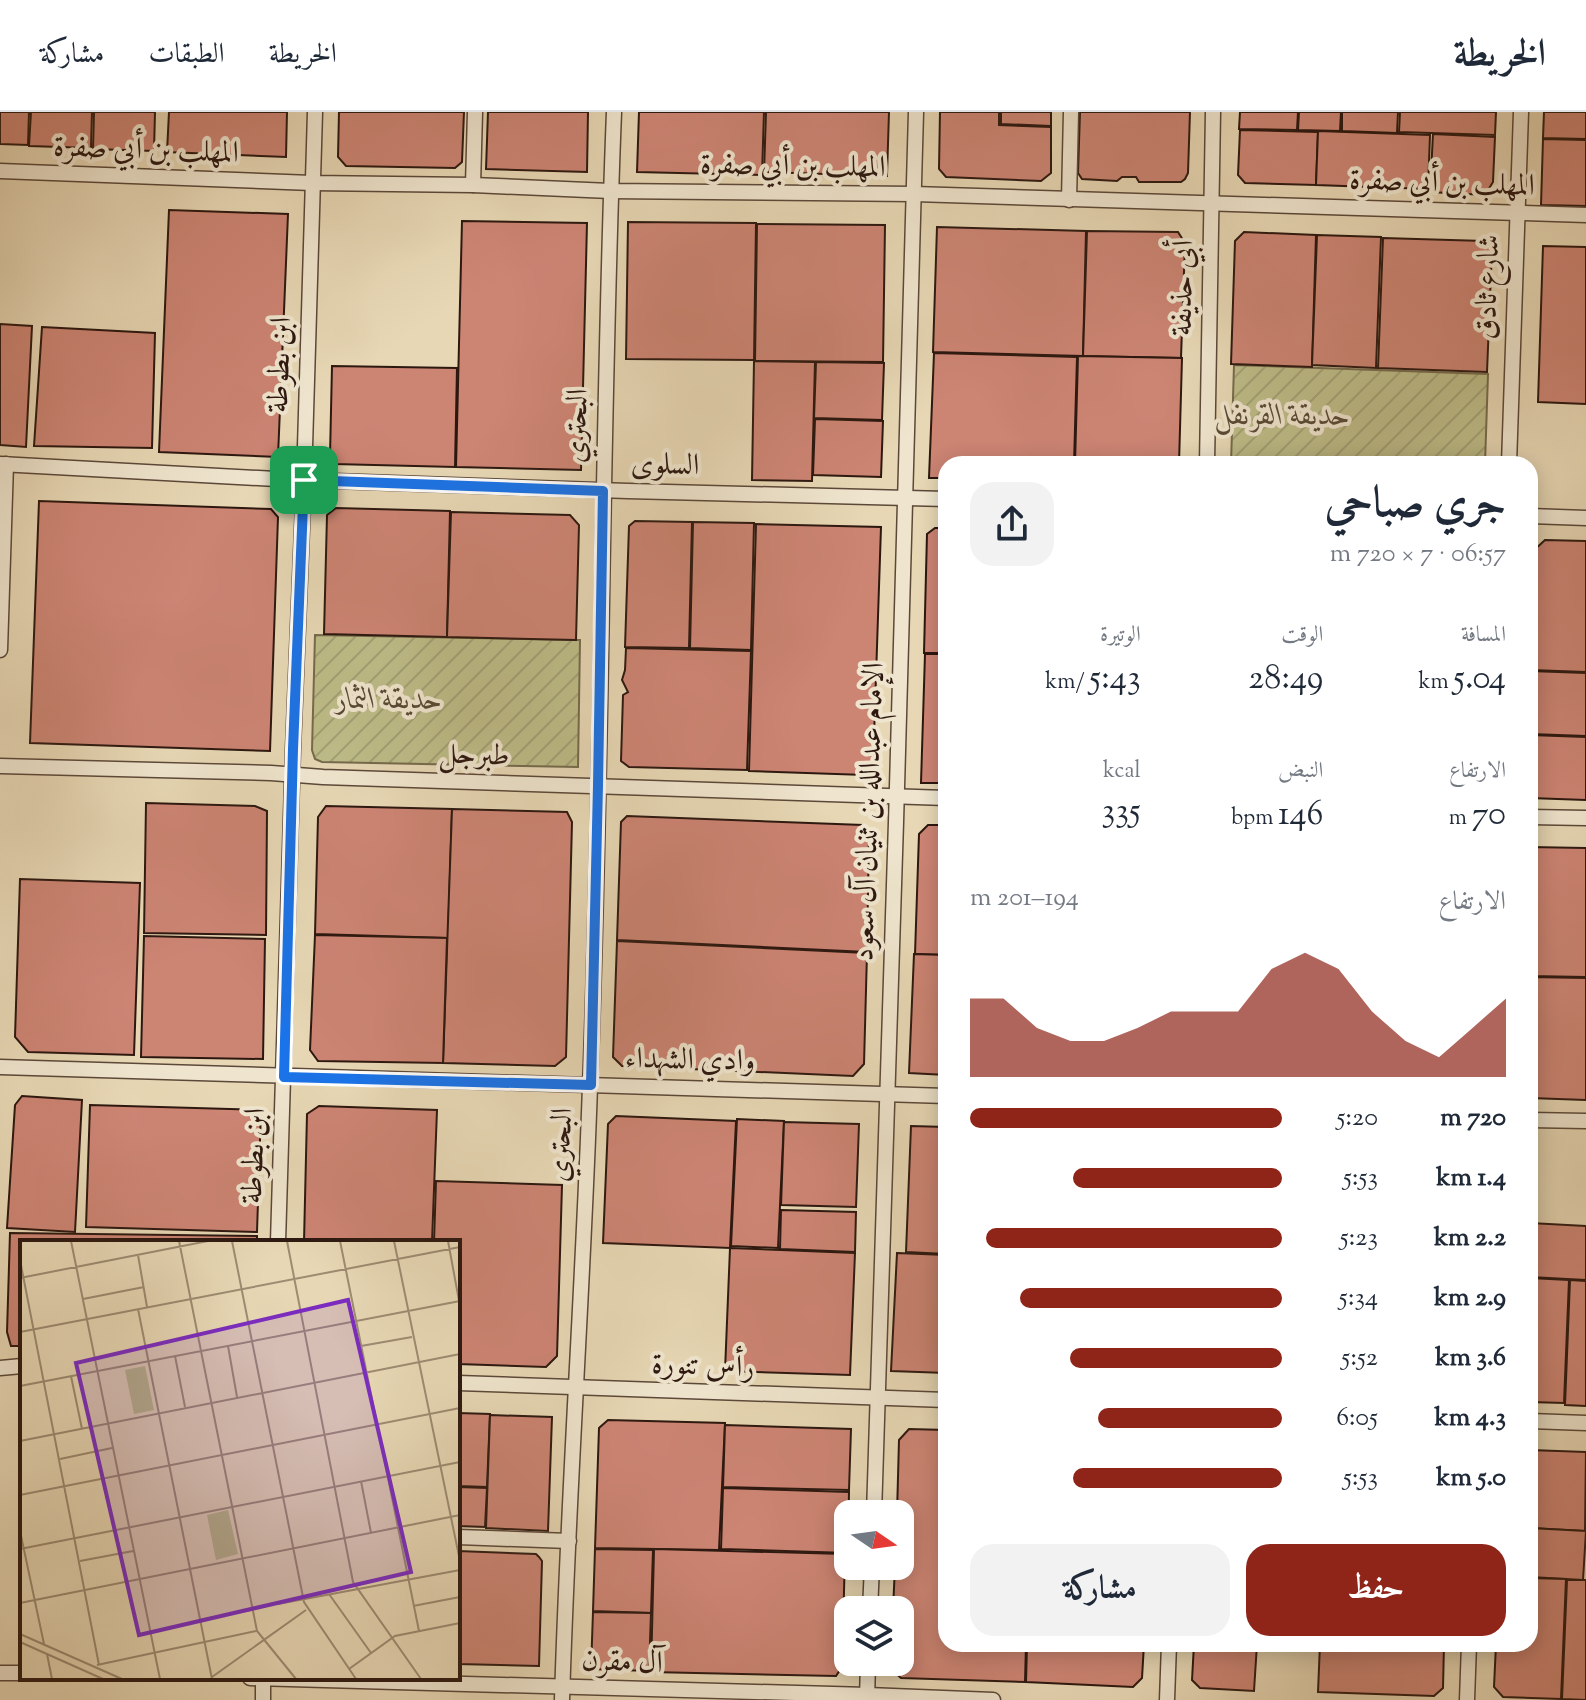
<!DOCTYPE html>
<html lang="ar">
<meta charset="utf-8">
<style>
:root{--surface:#fff;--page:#f2f2f3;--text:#1f2937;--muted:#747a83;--line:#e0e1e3;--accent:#8f2418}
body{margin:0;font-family:"Sorts Mill Goudy",Amiri,serif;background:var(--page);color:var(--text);direction:rtl;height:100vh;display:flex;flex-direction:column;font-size:30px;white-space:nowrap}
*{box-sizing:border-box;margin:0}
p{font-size:26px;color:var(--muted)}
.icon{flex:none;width:44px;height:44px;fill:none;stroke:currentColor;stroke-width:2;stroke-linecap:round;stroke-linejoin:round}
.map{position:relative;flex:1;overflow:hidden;direction:ltr}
.details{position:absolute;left:938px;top:344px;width:600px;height:1196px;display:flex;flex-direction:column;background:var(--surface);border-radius:24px;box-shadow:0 4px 20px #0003;direction:rtl}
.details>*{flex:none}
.needle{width:52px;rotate:103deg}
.buttons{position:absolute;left:834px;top:1388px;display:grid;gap:16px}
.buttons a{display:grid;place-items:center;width:80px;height:80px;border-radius:16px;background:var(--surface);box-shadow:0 4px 20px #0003;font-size:40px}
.pin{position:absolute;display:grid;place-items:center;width:68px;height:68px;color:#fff;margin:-34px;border-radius:16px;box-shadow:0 4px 12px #0006}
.round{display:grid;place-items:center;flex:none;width:84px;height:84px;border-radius:24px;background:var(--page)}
.head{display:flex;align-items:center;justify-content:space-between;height:136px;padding:0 32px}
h1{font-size:44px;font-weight:600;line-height:60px}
.stats{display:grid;grid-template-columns:repeat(3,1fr);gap:12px;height:136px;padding:8px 32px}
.stats div{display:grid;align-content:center}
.stats b{font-size:34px;font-weight:600}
.stats small{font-size:22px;font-weight:400}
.stats p{font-size:22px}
.chart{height:224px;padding:16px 32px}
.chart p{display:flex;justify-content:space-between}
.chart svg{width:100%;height:144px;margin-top:8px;fill:var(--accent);opacity:.7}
.action{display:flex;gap:16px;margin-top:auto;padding:16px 32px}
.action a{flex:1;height:92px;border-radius:24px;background:var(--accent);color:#fff;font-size:32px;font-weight:600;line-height:92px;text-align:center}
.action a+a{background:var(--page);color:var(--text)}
ul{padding:0 32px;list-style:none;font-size:26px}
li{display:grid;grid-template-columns:128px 96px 1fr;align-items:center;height:60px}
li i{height:20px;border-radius:10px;background:var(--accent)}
header{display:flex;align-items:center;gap:48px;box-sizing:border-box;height:112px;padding:0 40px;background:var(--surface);border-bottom:2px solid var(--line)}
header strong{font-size:38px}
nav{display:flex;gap:44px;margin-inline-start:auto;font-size:28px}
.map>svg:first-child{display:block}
</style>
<header>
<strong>الخريطة</strong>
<nav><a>الخريطة</a><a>الطبقات</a><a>مشاركة</a></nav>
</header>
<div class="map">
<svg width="1586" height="1588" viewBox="0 0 1586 1588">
<defs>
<pattern id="garden-furrows" width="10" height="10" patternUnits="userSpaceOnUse" patternTransform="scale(2)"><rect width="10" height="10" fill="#bdbc88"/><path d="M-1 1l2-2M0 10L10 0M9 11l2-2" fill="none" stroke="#a3a174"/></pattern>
</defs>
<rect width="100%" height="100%" fill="#e7d7b4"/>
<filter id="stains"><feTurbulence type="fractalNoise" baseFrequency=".0025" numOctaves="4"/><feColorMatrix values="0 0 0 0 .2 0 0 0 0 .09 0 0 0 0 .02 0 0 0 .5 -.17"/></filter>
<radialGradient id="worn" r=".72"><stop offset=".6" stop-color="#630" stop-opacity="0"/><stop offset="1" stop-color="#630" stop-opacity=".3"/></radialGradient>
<!-- garden -->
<g fill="url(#garden-furrows)" stroke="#756a4c" stroke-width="2">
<path d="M1234 253 1488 262 1485 352H1231Z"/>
<path d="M315 523 580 528 578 655 322 650 315 647 312 638Z"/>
</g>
<!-- building -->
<g fill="#cc8473" stroke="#2d1810" stroke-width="2">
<path d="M0 0H29L28 33 0 32Z"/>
<path d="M31 0H92L91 36 29 34Z"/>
<path d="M94 0H155L154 39 93 37Z"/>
<path d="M169 0H287L286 45 167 40Z"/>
<path d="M339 0H464L462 50 455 56 346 54 338 45Z"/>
<path d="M488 0H588L587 60 486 57Z"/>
<path d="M639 0H764L762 63 637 60Z"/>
<path d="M766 0H889L887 64 764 60Z"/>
<path d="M940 0H999V13L1051 15V61L1041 69 946 65 939 57Z"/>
<path d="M1001 0H1051V14L1001 12Z"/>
<path d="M1080 0H1190L1188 61 1185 67 1181 70H1139L1136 65H1122L1117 69 1082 67 1078 61Z"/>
<path d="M1240 0H1298L1297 18 1239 17Z"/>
<path d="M1299 0H1341L1340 19 1298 18Z"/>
<path d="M1342 0H1398L1397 21 1342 19Z"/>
<path d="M1400 0H1496L1495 23 1399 20Z"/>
<path d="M1544 0H1586V27L1543 26Z"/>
<path d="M1240 18 1318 20 1316 73 1245 71 1238 63Z"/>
<path d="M1318 19 1430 23 1428 77 1316 73Z"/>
<path d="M1433 22 1495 25 1493 70 1485 83 1430 80Z"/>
<path d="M1543 27 1586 28V94L1541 93Z"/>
<path d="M169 98 288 102 278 345 159 340Z"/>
<path d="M462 109 587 111 581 358 456 355Z"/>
<path d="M628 110 756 111 754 248 626 247Z"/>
<path d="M757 112 885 113 883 250 755 249Z"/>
<path d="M937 115 1086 119 1083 244 933 240Z"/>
<path d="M1087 119 1178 120 1185 131 1181 246 1083 244Z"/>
<path d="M1244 120 1316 123 1312 255 1231 252 1235 129Z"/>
<path d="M1317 123 1381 125 1376 256 1312 253Z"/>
<path d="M1383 126 1484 129 1492 137 1487 260 1378 256Z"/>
<path d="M1543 134 1586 135V292L1538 290Z"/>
<path d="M0 212 32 214 26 335 0 333Z"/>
<path d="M42 215 155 221 152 336 34 334Z"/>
<path d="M934 241 1077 245 1074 352H946V366H929Z"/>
<path d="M1078 244 1182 246 1179 352H1075Z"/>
<path d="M754 249 815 250 812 369 752 368Z"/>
<path d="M816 250 884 251 882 308 814 306Z"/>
<path d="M332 254 457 256 455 355 334 352 330 344Z"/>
<path d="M815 307 883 309 881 365 813 363Z"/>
<path d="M39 389 271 397 278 405 270 639 30 631Z"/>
<path d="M336 396 450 399 447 525 324 522 327 403Z"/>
<path d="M451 400 570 403 579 413 576 528 447 525Z"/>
<path d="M635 409 692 410 689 536 625 535 629 414Z"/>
<path d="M693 410 754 411 751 538 690 536Z"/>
<path d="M756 412 881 415 873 654 865 663 749 659Z"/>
<path d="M935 416H946V541H924L927 422Z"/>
<path d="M1545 428 1586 429V560L1530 558 1532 440Z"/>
<path d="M626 536 751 539 747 658 629 655 621 649 623 583 628 580 622 568 625 558Z"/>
<path d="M925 542H946V671H921Z"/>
<path d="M1530 559 1586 561V624L1530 622Z"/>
<path d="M1530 623 1586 625V688L1530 686Z"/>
<path d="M146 691 255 694 267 699 266 823 144 821Z"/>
<path d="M326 694 452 697 448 826 315 822 318 705Z"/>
<path d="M452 697 567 700 572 710 566 945 555 954 443 951Z"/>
<path d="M627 704 863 713 869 722 867 840 617 828 621 710Z"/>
<path d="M928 713H946V843L915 842 919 722Z"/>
<path d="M1530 735 1586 736V865L1530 864Z"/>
<path d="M20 767 140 771 134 943 28 940 15 925Z"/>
<path d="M315 823 447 826 443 951 318 949 310 938Z"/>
<path d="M144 824 265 827 263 947 141 945Z"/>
<path d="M617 829 867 841 864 952 853 964 622 954 613 945Z"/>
<path d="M914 842 946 843V963L909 961Z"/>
<path d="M1530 865 1586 866V988L1530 986Z"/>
<path d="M22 984 82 988 75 1120 7 1116 15 993Z"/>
<path d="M90 993 261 998 257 1120 86 1115Z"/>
<path d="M319 994 437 998 432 1130H304L307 1002Z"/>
<path d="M616 1004 736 1009 730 1136 603 1131 608 1012Z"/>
<path d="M737 1007 784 1009 778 1136 731 1134Z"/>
<path d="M784 1010 859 1012 856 1095 781 1093Z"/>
<path d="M911 1014 946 1015V1142L906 1140Z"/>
<path d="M436 1069 562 1073 557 1244 546 1255 458 1252V1130H434Z"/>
<path d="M781 1098 856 1100 855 1140 780 1137Z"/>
<path d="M1530 1111 1586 1114V1168L1530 1165Z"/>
<path d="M10 1121 257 1124V1130H22V1234H11L7 1220Z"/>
<path d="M730 1136 855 1141 850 1263 725 1259Z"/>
<path d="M897 1141 946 1143V1261L891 1259Z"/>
<path d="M1530 1166 1569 1168 1564 1291 1530 1290Z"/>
<path d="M1570 1168 1586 1169V1294L1565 1293Z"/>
<path d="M458 1301 490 1302 487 1375 458 1374Z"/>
<path d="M490 1303 552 1305 548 1419 486 1416Z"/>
<path d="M608 1308 725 1311 719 1438 595 1436 599 1316Z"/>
<path d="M725 1313 851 1317 849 1378 723 1375Z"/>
<path d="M909 1317 946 1318V1532H1026L1025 1570 901 1566 891 1557 892 1550H900V1498H893L895 1454H900V1402H897L899 1328Z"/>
<path d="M1530 1338 1586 1340 1585 1419 1530 1416Z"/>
<path d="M458 1375 487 1376 485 1415 458 1414Z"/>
<path d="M723 1376 849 1380 848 1441 721 1437Z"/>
<path d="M1530 1416 1586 1419 1583 1468 1530 1465Z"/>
<path d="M595 1437 653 1438 651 1501 593 1499Z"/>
<path d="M654 1437 845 1442 842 1555 836 1564 651 1560Z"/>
<path d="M458 1439 536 1442 539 1445 542 1449 539 1554 458 1552Z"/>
<path d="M1530 1466 1566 1467 1561 1587 1503 1585 1494 1575 1496 1532H1530Z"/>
<path d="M1567 1468H1586V1588L1562 1587Z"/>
<path d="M593 1500 651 1501 649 1559 591 1557Z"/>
<path d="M1027 1532H1144L1142 1566 1133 1575 1026 1570Z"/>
<path d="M1194 1532H1257L1254 1579 1200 1576 1192 1568Z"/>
<path d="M1320 1532H1444L1443 1576 1434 1584 1318 1580Z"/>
</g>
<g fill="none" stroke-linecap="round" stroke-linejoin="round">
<!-- minor casing -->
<g stroke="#5c4839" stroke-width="17">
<g id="minor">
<path d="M0 59 312 71 473 73 610 79 914 82 1586 103"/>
<path d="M473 73 475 0"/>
<path d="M1069 88 1071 0"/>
<path d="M0 352 276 367 628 379 946 387"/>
<path d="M1207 352 1213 0"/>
<path d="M1509 352 1521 0"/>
<path d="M1530 404 1586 406"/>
<path d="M0 538 6 352"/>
<path d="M0 654 271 661 323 665 946 686"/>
<path d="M1530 705 1586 706"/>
<path d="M0 955 946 984"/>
<path d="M1530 1008 1586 1009"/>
<path d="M278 1130 293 637 304 368 315 0"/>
<path d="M0 1256 22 1254"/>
<path d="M458 1271 946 1288"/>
<path d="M1530 1309 1586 1311"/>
<path d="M874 1402 896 710 916 0"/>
<path d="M458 1425 569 1429"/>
<path d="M870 1498 872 1454"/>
<path d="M0 1561H22"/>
<path d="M250 1566 868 1583 993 1588"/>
<path d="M263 1588V1566"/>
<path d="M562 1588C568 1383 583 1179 590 974 603 649 601 325 614 0"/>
<path d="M867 1588 868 1550"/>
<path d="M1167 1588 1169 1532"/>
<path d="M1467 1588 1469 1532"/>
</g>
</g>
<!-- minor -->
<use href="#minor" stroke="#efe5ce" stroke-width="14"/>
</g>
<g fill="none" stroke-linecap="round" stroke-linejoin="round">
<!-- route casing -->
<g stroke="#fff" stroke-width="16">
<path id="route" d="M304 368 603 379 598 673 591 973 284 965 293 637Z"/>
</g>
<!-- route -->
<use href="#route" stroke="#1a73e8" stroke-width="10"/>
</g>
<g text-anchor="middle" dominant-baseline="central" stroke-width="8" stroke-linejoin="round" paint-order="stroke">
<!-- street labels -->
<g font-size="30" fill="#2d1810" stroke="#efe5ce">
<text transform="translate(146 39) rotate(2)">المهلب بن أبي صفرة</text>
<text transform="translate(793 55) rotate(1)">المهلب بن أبي صفرة</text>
<text transform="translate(1442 72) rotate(2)">المهلب بن أبي صفرة</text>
<text transform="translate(1489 175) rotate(-88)">شارع ثادق</text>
<text transform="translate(1184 176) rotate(-89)">أبي حذيفة</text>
<text transform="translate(281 253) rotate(-88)">ابن بطوطة</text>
<text transform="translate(578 314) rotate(-88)">البحتري</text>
<text transform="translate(665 354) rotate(1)">السلوى</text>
<text transform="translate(474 644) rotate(2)">طبرجل</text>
<text transform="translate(870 700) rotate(-88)">الإمام عبدالله بن ثنيان آل سعود</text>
<text transform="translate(690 949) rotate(1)">وادي الشهداء</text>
<text transform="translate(562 1033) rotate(-87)">البحتري</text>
<text transform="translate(255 1044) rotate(-88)">ابن بطوطة</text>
<text transform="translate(703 1255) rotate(2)">رأس تنورة</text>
<text transform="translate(622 1551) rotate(2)">آل مقرن</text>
</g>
<!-- park labels -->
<g font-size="30" font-style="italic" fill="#584934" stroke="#efe5ce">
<text x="1282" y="304">حديقة القرنفل</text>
<text x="389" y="588">حديقة الثمار</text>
</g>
</g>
<!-- overview -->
<g transform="translate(20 1128)">
<rect width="440" height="440" fill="#e7d7b4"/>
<path d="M125 126 134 170 114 174 105 130ZM208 270 218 314 196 320 187 275Z" fill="#bdbc88"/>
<path fill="none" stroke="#9d8b72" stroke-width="2" d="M51 1 140 439M159 1 237 391 276 439M212 1 284 362 336 439M267 1 333 342 401 439M320 1 399 391M374 1 440 321M428 1 440 66M118 15 127 67M0 20 79 425M0 38 188 1M63 59 124 47M118 69 192 439M0 92 440 7M208 106 217 157M341 106 392 97M155 116 165 167M51 136 62 189M0 146 440 61M0 201 440 114M40 219 92 208M341 241 351 293M0 255 440 168M0 291 24 404M0 309 440 222M60 321 113 311M309 354 351 413M0 363 440 275M258 364 440 330M393 366 440 357M179 380 231 370M0 394 102 439M0 402 83 439M27 414 32 439M77 425 236 391M329 429 375 396 440 383M192 437 286 370"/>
<path fill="#7b2cbf" fill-opacity="0.15" stroke="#7b2cbf" stroke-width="4" d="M328 60 391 332 119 395 56 123Z"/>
<rect width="440" height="440" fill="none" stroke="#2d1810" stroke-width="4"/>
</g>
<rect width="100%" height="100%" filter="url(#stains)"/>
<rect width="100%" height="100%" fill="url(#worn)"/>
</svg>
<div class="buttons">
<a><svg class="needle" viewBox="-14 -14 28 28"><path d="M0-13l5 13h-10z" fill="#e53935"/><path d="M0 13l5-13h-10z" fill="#747a83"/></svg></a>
<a><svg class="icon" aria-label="layers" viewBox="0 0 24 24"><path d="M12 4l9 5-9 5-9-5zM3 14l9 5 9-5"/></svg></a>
</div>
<div class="pin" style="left:304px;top:368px;background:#1e9e55"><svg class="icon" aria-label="arrive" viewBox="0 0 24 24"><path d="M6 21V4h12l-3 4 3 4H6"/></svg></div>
<section class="details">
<div class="head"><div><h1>جري صباحي</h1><p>06:57 · 7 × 720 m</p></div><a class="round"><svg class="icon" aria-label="share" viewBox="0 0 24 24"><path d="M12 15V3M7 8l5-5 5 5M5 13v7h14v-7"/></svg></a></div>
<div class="stats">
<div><p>المسافة</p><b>5.04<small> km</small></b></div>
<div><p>الوقت</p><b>28:49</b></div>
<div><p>الوتيرة</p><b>5:43<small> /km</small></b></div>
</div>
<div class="stats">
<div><p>الارتفاع</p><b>70<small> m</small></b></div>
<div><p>النبض</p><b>146<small> bpm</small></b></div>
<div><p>kcal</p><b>335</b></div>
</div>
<div class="chart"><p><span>الارتفاع</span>194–201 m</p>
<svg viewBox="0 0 160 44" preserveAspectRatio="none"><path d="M0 44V20L10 20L20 29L30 33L40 33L50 29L60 24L70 24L80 24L90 11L100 6L110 11L120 24L130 33L140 38L150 29L160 20V44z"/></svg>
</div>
<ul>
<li><b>720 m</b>5:20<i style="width:100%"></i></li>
<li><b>1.4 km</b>5:53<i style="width:67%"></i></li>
<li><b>2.2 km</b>5:23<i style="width:95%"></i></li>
<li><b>2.9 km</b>5:34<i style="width:84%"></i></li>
<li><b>3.6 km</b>5:52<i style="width:68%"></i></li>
<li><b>4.3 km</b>6:05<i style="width:59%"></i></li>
<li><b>5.0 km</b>5:53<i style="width:67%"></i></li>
</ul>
<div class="action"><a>حفظ</a><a>مشاركة</a></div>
</section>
</div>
